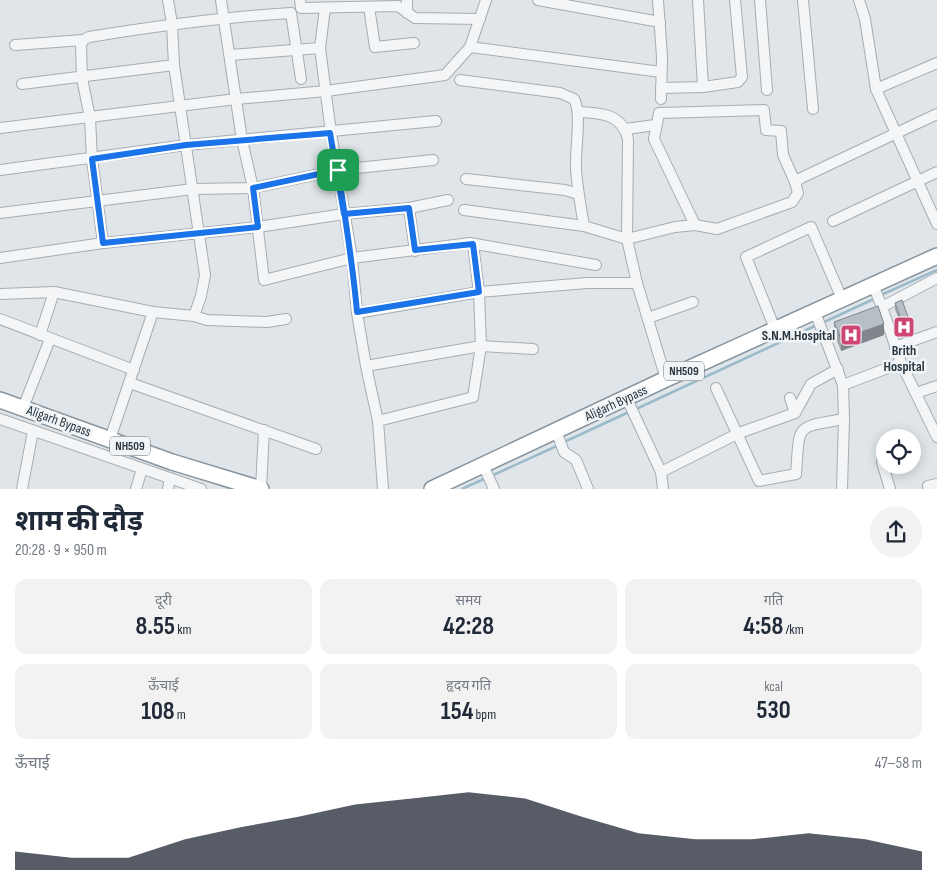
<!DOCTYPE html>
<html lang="hi">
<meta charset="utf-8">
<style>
:root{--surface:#fff;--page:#f2f2f3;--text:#1f2937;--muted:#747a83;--accent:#111827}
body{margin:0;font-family:"Sofia Sans Condensed","Noto Sans Devanagari",sans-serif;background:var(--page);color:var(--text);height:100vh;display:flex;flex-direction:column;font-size:19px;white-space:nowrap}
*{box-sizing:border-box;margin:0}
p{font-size:16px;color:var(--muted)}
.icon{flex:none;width:28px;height:28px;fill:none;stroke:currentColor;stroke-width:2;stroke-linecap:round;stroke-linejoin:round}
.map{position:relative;height:489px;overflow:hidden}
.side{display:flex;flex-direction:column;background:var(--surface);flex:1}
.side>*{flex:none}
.fabs{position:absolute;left:876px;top:429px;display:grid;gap:10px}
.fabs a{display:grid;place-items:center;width:45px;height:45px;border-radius:50%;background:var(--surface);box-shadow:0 2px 12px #0003;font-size:25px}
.pin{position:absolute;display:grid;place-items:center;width:42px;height:42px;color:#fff;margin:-21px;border-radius:10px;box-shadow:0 2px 8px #0006}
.round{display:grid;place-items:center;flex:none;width:52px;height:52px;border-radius:26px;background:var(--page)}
.headline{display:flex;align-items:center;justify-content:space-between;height:85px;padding:0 15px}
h1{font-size:28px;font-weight:700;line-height:38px}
.figures{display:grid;grid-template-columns:repeat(3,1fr);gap:8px;height:85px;padding:5px 15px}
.figures div{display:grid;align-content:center;border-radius:12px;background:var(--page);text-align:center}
.figures b{font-size:25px;font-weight:700}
.figures small{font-size:14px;font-weight:400}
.figures p{font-size:14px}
.chart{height:140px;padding:10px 15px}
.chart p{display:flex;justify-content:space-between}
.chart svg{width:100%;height:90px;margin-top:5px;fill:var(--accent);opacity:.7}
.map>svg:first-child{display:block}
</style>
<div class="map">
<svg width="937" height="489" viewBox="0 0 937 489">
<rect width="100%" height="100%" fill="#e0e5e9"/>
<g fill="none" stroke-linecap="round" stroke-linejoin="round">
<!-- stream -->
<g stroke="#9bbac9" stroke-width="2.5">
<path d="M881 295 937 270"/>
<path d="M822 323 876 298"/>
<path d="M634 410 817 325"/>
<path d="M564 442 629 412"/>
<path d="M491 476 559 445"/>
<path d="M213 482 232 489"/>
<path d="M462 489 486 478"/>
</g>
<!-- minor casing -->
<g stroke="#a5adb3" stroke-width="12">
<g id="minor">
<path d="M168 0 172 24 174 65 205 275 201 296 194 316"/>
<path d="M221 0 242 140 253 188 264 280 352 258 470 243 596 265"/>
<path d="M300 0 301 8 398 6 415 18 480 19"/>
<path d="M407 0V13"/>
<path d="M538 0 660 22"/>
<path d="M658 0 662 57 661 99"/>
<path d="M698 0 703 87"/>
<path d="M760 0 767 90"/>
<path d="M803 0 813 109"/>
<path d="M859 0 865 19 876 89 937 224"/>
<path d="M369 7 375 47 414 43"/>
<path d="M325 8 320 48 331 133 352 258 357 313 366 366 378 421 383 489"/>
<path d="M15 45 83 40"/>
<path d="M470 47 661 72"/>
<path d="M230 55 320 48"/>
<path d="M460 80 560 93 574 99C582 112 575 150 576 168 577 188 581 207 584 226"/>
<path d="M22 84 174 65"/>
<path d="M661 88 703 87 738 82 742 77 735 0"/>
<path d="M876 89 937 63"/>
<path d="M0 128 236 99 326 91 445 75 470 47 486 0"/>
<path d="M626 129 655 125"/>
<path d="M0 170 186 145 436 121"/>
<path d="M466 179 565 190 578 194"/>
<path d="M409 208 415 251"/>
<path d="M464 210 584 226 627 239 628 139C622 114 602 113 579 112"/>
<path d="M0 213 193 189 253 188 338 170 433 160"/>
<path d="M833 221 937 172"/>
<path d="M695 225 654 139 659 113 764 110 766 130 781 131 783 155 795 182"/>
<path d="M103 243 92 159 90 118 82 78 81 46 83 40 89 37C156 26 223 17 291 13L301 79"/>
<path d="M0 258 103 243 258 227 344 214 409 208 448 200"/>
<path d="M873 285 882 307 901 363 937 437"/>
<path d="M0 294 54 292 153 312 194 316 207 320 267 322 286 319"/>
<path d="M882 307 937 278"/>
<path d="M815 312 843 385 844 419 842 489"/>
<path d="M357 313 479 292 587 283H637"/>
<path d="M648 318 693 302"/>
<path d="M0 319 134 370"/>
<path d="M775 329 746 257 811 227 842 299"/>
<path d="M40 335 54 292"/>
<path d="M895 347 937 332"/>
<path d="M366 366 481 346 533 349"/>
<path d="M666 379 637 283 627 239 675 227 695 225 717 229 792 202 798 193 795 182 801 178 937 114"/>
<path d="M130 383 316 449"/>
<path d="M843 385 901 363"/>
<path d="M716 388 759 481 796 474C800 423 794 428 844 419"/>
<path d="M916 393 937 386"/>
<path d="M627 399 661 472 663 489"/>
<path d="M23 408 50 339"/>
<path d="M795 413 811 384 838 369"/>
<path d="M0 419 201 489"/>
<path d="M378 421 473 397 481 346 479 292 473 244"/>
<path d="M556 431 564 452 576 460 588 489"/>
<path d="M110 439 153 312"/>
<path d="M882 462 890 489"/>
<path d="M483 465 494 489"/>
<path d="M661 472 739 433 795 413 790 398"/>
<path d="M22 489 33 431"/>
<path d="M136 489 142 469"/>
<path d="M168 489 170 478"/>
<path d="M261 489 264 430"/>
<path d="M929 489 928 486 937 484"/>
</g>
</g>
<!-- highway casing -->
<g stroke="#88959f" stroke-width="18">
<g id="highway">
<path d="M0 400 172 462 261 489"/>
<path d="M432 489 666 379 937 256"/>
</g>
</g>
<!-- minor -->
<use href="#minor" stroke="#f3f5f7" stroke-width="10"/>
<!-- highway -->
<use href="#highway" stroke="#fff" stroke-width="15"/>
</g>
<!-- wall -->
<g fill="#9da4aa">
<path d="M895 303 912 334 905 336 895 309Z"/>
<path d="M834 322 884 335 841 351 834 333Z"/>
</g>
<!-- shaded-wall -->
<g fill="#80868b">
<path d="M884 324V335L841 351V339Z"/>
<path d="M912 328V334L905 336V330Z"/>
</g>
<!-- building -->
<g fill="#b7bfc6" stroke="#80868b">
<path d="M902 300 912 328 905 330 895 303Z"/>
<path d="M878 306 884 324 841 339 834 322Z"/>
</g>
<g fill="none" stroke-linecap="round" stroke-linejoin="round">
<!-- route casing -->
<g stroke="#fff" stroke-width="10">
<path id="route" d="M338 170 253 188 258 227 103 243 92 159 186 145 330 133 344 214 409 208 415 250 473 244 479 292 357 312C353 265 345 218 338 170"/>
</g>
<!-- route -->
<use href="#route" stroke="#1a73e8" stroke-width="6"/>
</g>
<!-- icons -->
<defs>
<g id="hospital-square" transform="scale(1.125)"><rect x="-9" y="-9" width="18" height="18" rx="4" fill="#cd4674" stroke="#f0f4f6"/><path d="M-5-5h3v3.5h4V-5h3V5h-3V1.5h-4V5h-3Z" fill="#fff"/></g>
</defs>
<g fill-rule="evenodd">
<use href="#hospital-square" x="904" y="327"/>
<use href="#hospital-square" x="851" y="335"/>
</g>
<g text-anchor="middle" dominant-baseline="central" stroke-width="5" stroke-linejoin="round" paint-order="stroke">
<!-- shield labels -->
<g fill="#f0f4f6" stroke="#656f77" stroke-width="1">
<rect x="664" y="361.5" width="40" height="19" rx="4"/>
<rect x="110" y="436.5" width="40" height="19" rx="4"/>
</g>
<g font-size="12" font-weight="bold" fill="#293640">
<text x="684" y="371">NH509</text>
<text x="130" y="446">NH509</text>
</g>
<!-- poi labels -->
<g font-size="14" font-weight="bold" fill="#293640" stroke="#f0f4f6" text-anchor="end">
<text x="835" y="335">S.N.M.Hospital</text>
<text x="904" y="350" text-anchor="middle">Brith<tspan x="904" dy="16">Hospital</tspan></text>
</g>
<!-- street labels -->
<g font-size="14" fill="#293640" stroke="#f0f4f6">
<text transform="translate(616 403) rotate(-25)">Aligarh Bypass</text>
<text transform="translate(59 421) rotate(20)">Aligarh Bypass</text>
</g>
</g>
</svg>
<div class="fabs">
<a><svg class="icon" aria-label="locate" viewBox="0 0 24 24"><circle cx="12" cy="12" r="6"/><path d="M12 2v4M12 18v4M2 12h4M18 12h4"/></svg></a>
</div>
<div class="pin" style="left:338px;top:170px;background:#1e9e55"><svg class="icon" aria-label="arrive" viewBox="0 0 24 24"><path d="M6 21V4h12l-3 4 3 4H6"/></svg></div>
</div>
<section class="side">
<div class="headline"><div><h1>शाम की दौड़</h1><p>20:28 · 9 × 950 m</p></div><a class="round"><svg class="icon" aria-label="share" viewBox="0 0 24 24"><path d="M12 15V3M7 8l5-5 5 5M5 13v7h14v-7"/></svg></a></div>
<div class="figures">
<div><p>दूरी</p><b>8.55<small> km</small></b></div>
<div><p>समय</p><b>42:28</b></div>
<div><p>गति</p><b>4:58<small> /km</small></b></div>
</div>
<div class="figures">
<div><p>ऊँचाई</p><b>108<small> m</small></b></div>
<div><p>हृदय गति</p><b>154<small> bpm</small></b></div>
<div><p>kcal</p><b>530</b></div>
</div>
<div class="chart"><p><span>ऊँचाई</span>47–58 m</p>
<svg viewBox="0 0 160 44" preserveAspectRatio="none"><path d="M0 44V35L10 38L20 38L30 29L40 23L50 18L60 12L70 9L80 6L90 9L100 18L110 26L120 29L130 29L140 26L150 29L160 35V44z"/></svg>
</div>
</section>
